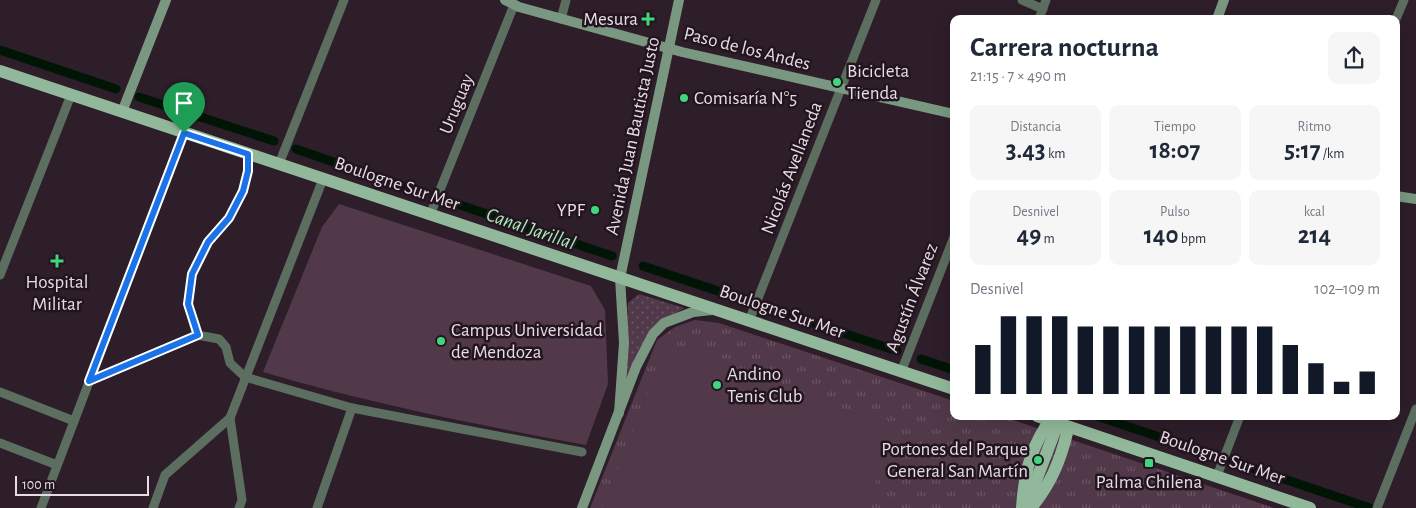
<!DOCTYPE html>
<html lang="es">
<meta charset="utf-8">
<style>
:root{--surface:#fff;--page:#f6f6f7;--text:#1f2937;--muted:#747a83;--accent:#111827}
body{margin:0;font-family:"Alegreya Sans",sans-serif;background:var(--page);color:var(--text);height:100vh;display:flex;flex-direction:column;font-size:19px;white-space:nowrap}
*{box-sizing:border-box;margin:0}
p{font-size:16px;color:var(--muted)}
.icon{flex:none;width:28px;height:28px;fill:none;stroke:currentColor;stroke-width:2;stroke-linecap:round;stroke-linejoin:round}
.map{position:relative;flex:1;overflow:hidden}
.details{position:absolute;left:950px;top:15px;width:450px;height:405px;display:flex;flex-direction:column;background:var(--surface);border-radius:10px;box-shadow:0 5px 20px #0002}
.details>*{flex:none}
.scale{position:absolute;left:15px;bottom:12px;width:134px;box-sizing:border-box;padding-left:5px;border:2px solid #e6dce3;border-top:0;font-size:14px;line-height:18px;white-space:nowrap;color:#e6dce3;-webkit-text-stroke:4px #23151f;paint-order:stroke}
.pin{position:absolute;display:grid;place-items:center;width:42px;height:42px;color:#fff;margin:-51px -21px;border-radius:50% 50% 50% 0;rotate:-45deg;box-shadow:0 0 5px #0007}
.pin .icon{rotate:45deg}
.round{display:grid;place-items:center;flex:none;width:52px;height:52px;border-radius:10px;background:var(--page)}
.head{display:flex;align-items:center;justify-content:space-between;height:85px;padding:0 20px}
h1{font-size:28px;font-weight:600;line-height:38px}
.stats{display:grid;grid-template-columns:repeat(3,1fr);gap:8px;height:85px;padding:5px 20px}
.stats div{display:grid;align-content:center;border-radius:10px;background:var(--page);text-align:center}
.stats b{font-size:25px;font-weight:600}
.stats small{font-size:14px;font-weight:400}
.stats p{font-size:14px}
.chart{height:140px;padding:10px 20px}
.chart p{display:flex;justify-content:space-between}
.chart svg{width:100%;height:90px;margin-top:5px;stroke:var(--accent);stroke-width:6}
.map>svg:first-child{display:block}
</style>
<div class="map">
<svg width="1416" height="508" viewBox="0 0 1416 508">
<defs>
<pattern id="grass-dots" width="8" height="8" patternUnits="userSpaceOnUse" patternTransform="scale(1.25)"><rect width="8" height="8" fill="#51394a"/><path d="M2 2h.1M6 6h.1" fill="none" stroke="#6a5564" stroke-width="1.8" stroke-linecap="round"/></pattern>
<pattern id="park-tufts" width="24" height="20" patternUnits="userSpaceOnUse" patternTransform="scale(1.25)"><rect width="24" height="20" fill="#51394a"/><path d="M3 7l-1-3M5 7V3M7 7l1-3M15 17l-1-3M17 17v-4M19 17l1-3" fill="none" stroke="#6a5564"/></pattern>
</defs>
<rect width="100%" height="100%" fill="#2d1e29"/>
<!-- grass -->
<path fill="url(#grass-dots)" d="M639 294 684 308 650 330 624 382 628 303Z"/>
<!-- park -->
<path fill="url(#park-tufts)" d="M695 320 719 323 954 401V416H1001L1274 508H590L657 340 675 327Z"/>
<!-- pitch -->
<g fill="#51394a">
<path d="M339 204 591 286 605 310 608 384 586 445C477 425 369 403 263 372L322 227Z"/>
<path d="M668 342 896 429 866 508H602Z"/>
</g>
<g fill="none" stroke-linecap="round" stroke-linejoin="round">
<!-- canal -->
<g stroke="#011507" stroke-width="9">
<path d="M0 50 116 89"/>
<path d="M139 97 274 141"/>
<path d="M296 149 423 193"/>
<path d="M451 202 612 256"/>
<path d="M643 266 742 299"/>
<path d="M768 308 897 351"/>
<path d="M921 359 954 370"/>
<path d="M1097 416 1216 456"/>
<path d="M1231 461 1370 508"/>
</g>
<!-- street -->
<g stroke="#5b6e60" stroke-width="9">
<path d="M1022 0 1043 9"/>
<path d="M561 19 566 0"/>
<path d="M1039 19 1046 0"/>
<path d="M1396 19 1404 0"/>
<path d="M279 164 344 0"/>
<path d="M430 215 514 5"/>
<path d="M0 275 71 95"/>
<path d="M749 321 876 0"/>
<path d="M197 335 188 304 192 274 208 242 229 218 243 191 248 171V154"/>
<path d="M901 372 954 237"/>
<path d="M89 381 197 335 219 339 226 347 230 363 245 377 352 408 317 508"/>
<path d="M0 392 74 421"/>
<path d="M352 408 582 452"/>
<path d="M0 443 57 465"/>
<path d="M1217 476 1240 416"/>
<path d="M41 508 184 133"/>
<path d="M153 508 165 475 230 418"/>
<path d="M239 508 242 500 230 418 323 179"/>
<path d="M1377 508 1416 409"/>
</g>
<!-- secondary -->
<g stroke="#7a9881" stroke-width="10">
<path d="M505 0 519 7 682 52 954 114"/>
<path d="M1217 19 1224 0"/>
<path d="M122 112 166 0"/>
<path d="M1396 196 1416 199"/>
<path d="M619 413 624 343 620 278 679 0"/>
<path d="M582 508 636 367 653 334 664 323 693 312 712 310"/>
</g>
<!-- primary -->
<g stroke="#92b89b" stroke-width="12">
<path d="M0 71 954 389"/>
<path d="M1037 416 1310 508"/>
<path d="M1026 507 1058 423"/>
<path d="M1022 508C1024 477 1029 453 1046 426L1058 423"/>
<path d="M1031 508C1050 485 1060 462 1067 433L1058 423"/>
</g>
</g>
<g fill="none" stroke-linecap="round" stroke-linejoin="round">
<!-- route casing -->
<g stroke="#fff" stroke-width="10">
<path id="route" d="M184 133 248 154V171L243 191 229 218 208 242 192 274 188 304 198 335 89 381Z"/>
</g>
<!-- route -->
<use href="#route" stroke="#1a73e8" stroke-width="6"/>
</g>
<!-- markers -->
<g fill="#40d77c" stroke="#23151f" stroke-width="2">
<path d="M645.5 11.5h5v5h5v5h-5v5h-5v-5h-5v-5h5z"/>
<circle cx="837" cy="82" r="5"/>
<circle cx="684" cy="98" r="5"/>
<circle cx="595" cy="210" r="5"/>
<path d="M54.5 253.5h5v5h5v5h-5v5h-5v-5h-5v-5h5z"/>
<circle cx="441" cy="341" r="5"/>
<circle cx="717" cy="385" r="5"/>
<circle cx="1038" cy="460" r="5"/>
<rect x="1144" y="458" width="10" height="10" rx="2.5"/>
</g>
<g text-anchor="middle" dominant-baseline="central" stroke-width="5" stroke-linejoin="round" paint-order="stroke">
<!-- poi labels -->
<g font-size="19" fill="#e6dce3" stroke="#23151f" text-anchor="start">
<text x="638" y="19" text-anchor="end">Mesura</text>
<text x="847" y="71">Bicicleta<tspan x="847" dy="22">Tienda</tspan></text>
<text x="694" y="98">Comisaría N°5</text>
<text x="585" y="210" text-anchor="end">YPF</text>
<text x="57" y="282" text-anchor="middle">Hospital<tspan x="57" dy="22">Militar</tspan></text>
<text x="451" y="330">Campus Universidad<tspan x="451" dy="22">de Mendoza</tspan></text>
<text x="727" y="374">Andino<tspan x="727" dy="22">Tenis Club</tspan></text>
<text x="1028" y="449" text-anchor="end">Portones del Parque<tspan x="1028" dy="22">General San Martín</tspan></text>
<text x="1149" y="482" text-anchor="middle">Palma Chilena</text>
</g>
<!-- street labels -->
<g font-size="19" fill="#e6dce3" stroke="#23151f">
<text transform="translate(747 49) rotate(14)">Paso de los Andes</text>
<text transform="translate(457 104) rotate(-68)">Uruguay</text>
<text transform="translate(633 136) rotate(-78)">Avenida Juan Bautista Justo</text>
<text transform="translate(792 168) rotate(-69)">Nicolás Avellaneda</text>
<text transform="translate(397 184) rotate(19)">Boulogne Sur Mer</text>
<text transform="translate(912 298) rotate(-69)">Agustín Álvarez</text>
<text transform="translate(782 312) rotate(19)">Boulogne Sur Mer</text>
<text transform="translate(1222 458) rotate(19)">Boulogne Sur Mer</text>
</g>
<!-- water labels -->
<g font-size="20" font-style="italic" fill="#a9eebc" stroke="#23151f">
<text transform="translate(531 229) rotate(19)">Canal Jarillal</text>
</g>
</g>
</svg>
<div class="scale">100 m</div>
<div class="pin" style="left:184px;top:133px;background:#1e9e55"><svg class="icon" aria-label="arrive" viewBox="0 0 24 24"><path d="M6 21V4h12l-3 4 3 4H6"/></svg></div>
<section class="details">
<div class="head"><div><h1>Carrera nocturna</h1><p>21:15 · 7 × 490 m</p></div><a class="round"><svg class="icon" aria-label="share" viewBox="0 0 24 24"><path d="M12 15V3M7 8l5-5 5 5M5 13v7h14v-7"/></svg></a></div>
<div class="stats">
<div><p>Distancia</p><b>3.43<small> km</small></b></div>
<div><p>Tiempo</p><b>18:07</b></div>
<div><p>Ritmo</p><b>5:17<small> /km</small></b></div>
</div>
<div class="stats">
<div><p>Desnivel</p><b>49<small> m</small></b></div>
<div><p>Pulso</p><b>140<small> bpm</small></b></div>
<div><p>kcal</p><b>214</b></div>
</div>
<div class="chart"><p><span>Desnivel</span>102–109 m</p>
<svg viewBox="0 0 160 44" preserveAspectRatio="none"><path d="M5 44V20M15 44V6M25 44V6M35 44V6M45 44V11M55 44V11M65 44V11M75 44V11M85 44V11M95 44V11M105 44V11M115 44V11M125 44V20M135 44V29M145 44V38M155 44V33"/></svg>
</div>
</section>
</div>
